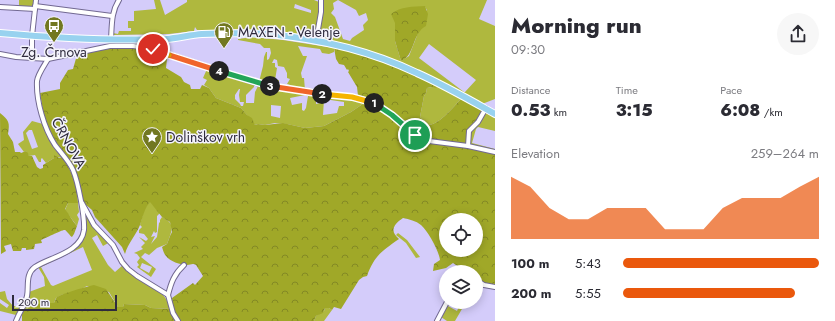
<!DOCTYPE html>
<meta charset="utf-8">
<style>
:root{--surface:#fff;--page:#f7f7f7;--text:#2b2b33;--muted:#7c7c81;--accent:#ea580c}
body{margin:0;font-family:Jost,sans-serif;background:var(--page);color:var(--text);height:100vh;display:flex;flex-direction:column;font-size:15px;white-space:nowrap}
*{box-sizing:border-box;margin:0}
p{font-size:13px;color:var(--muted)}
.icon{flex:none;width:22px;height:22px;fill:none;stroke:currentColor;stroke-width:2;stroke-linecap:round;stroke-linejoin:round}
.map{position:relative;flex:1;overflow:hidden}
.drawer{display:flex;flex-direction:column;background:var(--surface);width:340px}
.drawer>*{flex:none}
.buttons{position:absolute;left:439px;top:213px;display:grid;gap:8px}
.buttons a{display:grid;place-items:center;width:44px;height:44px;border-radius:50%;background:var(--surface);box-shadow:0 2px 10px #0003;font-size:20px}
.scale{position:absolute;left:12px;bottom:10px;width:105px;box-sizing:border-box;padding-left:4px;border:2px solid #2f2b3d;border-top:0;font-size:11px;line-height:14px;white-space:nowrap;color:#2f2b3d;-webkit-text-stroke:3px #f4f3fc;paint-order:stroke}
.pin{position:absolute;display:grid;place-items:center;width:34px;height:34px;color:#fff;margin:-17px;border:2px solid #fff;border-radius:50%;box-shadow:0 1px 4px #0007}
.km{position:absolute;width:20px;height:20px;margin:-10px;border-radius:50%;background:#222;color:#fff;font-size:11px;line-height:20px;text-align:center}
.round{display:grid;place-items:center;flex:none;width:42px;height:42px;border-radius:21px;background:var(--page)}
.head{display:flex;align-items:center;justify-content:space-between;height:68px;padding:0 16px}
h1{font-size:22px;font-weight:800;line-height:30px}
.metrics{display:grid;grid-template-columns:repeat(3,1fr);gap:6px;height:68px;padding:4px 16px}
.metrics div{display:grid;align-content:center}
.metrics b{font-size:17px;font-weight:800}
.metrics small{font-size:11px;font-weight:400}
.metrics p{font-size:11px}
.chart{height:112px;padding:8px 16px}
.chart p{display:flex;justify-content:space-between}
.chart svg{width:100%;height:72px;margin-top:4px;fill:var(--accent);opacity:.7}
ul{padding:0 16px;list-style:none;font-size:13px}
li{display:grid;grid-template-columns:64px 48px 1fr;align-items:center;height:30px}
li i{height:10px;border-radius:5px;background:var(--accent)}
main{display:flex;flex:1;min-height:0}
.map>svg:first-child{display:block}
</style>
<main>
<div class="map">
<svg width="495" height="321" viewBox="0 0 495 321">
<defs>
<pattern id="forest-crowns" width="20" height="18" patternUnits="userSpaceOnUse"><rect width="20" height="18" fill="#a0a828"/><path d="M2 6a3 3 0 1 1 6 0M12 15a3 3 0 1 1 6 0" fill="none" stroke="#838924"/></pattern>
</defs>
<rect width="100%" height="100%" fill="#d4ccfa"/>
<!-- grass -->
<g fill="#afb83e" fill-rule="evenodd">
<path d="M19 0H34L33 6H19Z"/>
<path d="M154 0H160L165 15 187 2V0H314L319 2 320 4 316 32 312 36 273 30 250 31C243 27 208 31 197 30L195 27 194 31 169 34 113 35V33L118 34 119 31H131V28H128V21H134V11L156 9ZM295 4 311 10V13L294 8Z"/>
<path d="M322 0H487L479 19 495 26V99L482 104 344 44 321 37 320 33ZM338 0 356 10 359 16 366 13 368 20 363 25 364 30 352 38 350 41 343 39 335 17 331 13 334 9 333 3ZM425 7 427 10 409 56 401 61 395 41V23ZM429 44 476 80 465 92H464L419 58Z"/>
<path d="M252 37 283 40 334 48V52L329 54 322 53 320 49 298 46 303 56H307L301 73 302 78H304L305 90 290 89V85L287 84 290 79 287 78V73L284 67 278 66 277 60 274 59 272 63H275V67L277 68 275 80H279L277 87 259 82 263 66 264 57 266 52H267V60L269 59 271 53 270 48H264L260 44 238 40V39Z"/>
<path d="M207 69 254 85V87L246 95V103H254L255 92 258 86 283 91 316 95V104L320 103V95L367 101 351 112 324 126 305 128 287 124 275 123 265 125 258 124 255 125 241 108 216 98 209 88 204 85 207 80 203 78ZM239 89H240L239 95 240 102H244L243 106H241L240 104 235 99V95ZM305 95 308 96 306 108 304 111 302 110V103L292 105 290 98ZM324 99 344 102V106H339L337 113 323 115ZM271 105 281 106 280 118 271 116Z"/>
<path d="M437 86 461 99C453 107 441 123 429 125L420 117 424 96 426 93 427 88Z"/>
<path d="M488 113 495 118V131L478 127 476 129 472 143 495 149V151L471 145C467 130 476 125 485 114Z"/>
<path d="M412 120 417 123 416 134 401 121Z"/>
<path d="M32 121 43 124 62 157 54 158 46 163 42 158 41 159V162H39L35 155 29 156 26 151 24 152 18 144 24 140 23 132ZM29 130H32L38 147 32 149 26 133Z"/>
<path d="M150 201 160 213 157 216V232L155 233 154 231 151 237 155 236 151 244 157 237 159 223 160 222V220L162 217C177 224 171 232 167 244L157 248 149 255 145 253 141 257 156 269 151 277 137 267 139 265 137 262 140 258 137 254 134 253 143 249 141 247 145 243 139 237 146 241 148 239 144 234 139 233V230L142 227 140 225 144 210ZM142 263 152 267 149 273 140 268Z"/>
<path d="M68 203H78L79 212 77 215 79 219 77 226 65 210Z"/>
<path d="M83 209 110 242 103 246 97 235 92 238 108 265 115 272 123 265C136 282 166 286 170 309L151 308 145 305 124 304 123 307H118L109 292 87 286 77 291 61 295 56 298 54 303C45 303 31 305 23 311L29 292 45 286 44 277 38 267 71 250 84 233ZM83 247 92 270 53 286 51 285 41 267Z"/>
<path d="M398 233 407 240 420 257 416 258 406 243 396 235Z"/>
<path d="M5 291 7 299 13 306H21L16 315 0 311V303L7 308 9 305 0 299V292Z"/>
<path d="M461 302H466L455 321H447L441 317 448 306 457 311Z"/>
<path d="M325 308H329L332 310 324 321H314L316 316 324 311Z"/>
</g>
<!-- forest -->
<g fill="url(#forest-crowns)" fill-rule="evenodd">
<path d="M425 6 428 14 426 26C412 33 415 56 401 61L395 41V23L391 14C401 6 412 7 425 6Z"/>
<path d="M132 47C144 49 158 51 167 59L166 68 181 77 184 82 190 85 191 89H200L202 85 209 88 216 98 241 108 247 115 252 118 255 125 258 124 265 125 283 123 305 128 324 126 351 112 367 101 377 106 428 142 470 147 495 153V287L485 288 476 282V272H466L453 263 446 268 433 271 434 264 440 260C439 251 428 231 421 225 416 221 409 219 403 218 394 224 389 231 399 239 382 251 374 256 367 276L363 277 359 280 341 309 334 307 332 310 329 308H325L323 313 316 316 314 321H179L173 309 172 298 193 283 195 285 203 276 196 265C192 263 191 265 187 265 181 265 169 261 166 256 164 254 163 250 162 247L167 244 170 236 172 232 170 222 162 217 150 202C144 209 143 217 140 225 136 235 128 243 125 254L122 247 95 217 92 210 85 204 83 200 77 177 57 147 45 123 40 93 60 89V83L68 70 73 69 77 55 98 50ZM446 220H476V250H446Z"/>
<path d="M334 48C345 49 355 53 365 56 390 64 414 74 437 86L436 88 432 87 427 88 426 93 424 96 420 117 429 125C441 123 453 107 461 99L483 111C478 124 466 127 467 142L465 144C448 142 430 142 416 134L417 123 412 120 401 121 376 102 358 96 357 87 348 72 349 71 348 69 347 70 344 65 339 64 336 59Z"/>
<path d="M0 113C9 120 10 123 8 134L13 142 15 152H20L21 153 26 151 28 153 29 156H32L37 167 40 169 43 168V165L54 158V155L59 158 62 157C73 173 77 184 78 203H68L65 209C70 215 72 221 77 226L74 234 72 237C70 236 67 231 65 230 63 229 44 239 41 240L42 243 35 244 34 249 26 250V248H22L21 251H13L11 244 4 246 6 251 1 254Z"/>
<path d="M94 285 106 289 118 307H123L124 304 145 305 151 308 170 309 175 321H22V311C37 304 37 303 54 303 55 301 56 298 57 297 61 294 88 286 94 285Z"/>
</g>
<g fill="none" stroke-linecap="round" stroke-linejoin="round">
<!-- street casing -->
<g stroke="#726992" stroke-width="6">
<g id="street">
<path d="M35 6 112 16"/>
<path d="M0 7 35 9"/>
<path d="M111 39C112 25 111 12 119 0"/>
<path d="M316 41 321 12V0"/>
<path d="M0 54 16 57 48 59 110 46H133L153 49 262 85 352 97 371 102 392 115 403 125 422 139 429 141 468 146 495 152"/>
<path d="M32 58V36L36 0"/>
<path d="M468 146 469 131 478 122 486 108"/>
<path d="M82 203 94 225 113 245 122 262 128 269 137 276 168 295 173 313 178 321"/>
<path d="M476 280 484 285 495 287"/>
<path d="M168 295C171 283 174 274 184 265"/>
<path d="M16 321C19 313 25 305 27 296 29 287 25 274 35 267 50 257 81 253 84 230 85 217 78 182 73 170 69 161 61 153 55 145 44 128 36 101 37 81 38 74 44 66 48 59"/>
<path d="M437 321 447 302"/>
</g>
</g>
<!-- primary casing -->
<g stroke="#fff" stroke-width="8">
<path id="primary" d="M0 33C55 38 111 41 166 39 178 38 190 35 202 34 223 33 248 33 269 34 320 39 371 51 417 73 444 85 470 100 495 114"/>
</g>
<!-- street -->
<use href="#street" stroke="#fff" stroke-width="4"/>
<!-- primary -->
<use href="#primary" stroke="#98d2ef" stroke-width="6"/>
</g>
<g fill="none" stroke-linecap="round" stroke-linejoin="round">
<!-- split-1 casing -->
<g stroke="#fff" stroke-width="8">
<path id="split-1" d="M374 103 392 115 415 135"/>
</g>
<!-- split-2 casing -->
<g stroke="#fff" stroke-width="8">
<path id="split-2" d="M322 94 352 97 374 103"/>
</g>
<!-- split-3 casing -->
<g stroke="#fff" stroke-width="8">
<path id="split-3" d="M270 86 322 94"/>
</g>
<!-- split-4 casing -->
<g stroke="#fff" stroke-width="8">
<path id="split-4" d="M219 71 270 86"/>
</g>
<!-- split-5 casing -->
<g stroke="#fff" stroke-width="8">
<path id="split-5" d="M169 55 219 71"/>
</g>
<!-- split-6 casing -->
<g stroke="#fff" stroke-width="8">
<path id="split-6" d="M153 49 169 55"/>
</g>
<!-- split-1 -->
<use href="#split-1" stroke="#22a559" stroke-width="5"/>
<!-- split-2 -->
<use href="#split-2" stroke="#f5b400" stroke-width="5"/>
<!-- split-3 -->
<use href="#split-3" stroke="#f0652b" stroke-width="5"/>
<!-- split-4 -->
<use href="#split-4" stroke="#22a559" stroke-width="5"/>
<!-- split-5 -->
<use href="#split-5" stroke="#f0652b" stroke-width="5"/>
<!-- split-6 -->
<use href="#split-6" stroke="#f5b400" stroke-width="5"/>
</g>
<!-- icons -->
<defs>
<g id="bus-pin" transform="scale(1)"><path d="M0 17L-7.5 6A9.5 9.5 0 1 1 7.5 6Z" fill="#727821" stroke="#f4f3fc"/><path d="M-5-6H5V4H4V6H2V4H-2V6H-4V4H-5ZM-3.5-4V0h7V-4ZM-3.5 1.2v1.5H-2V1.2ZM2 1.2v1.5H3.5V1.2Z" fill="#fff"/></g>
<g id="fuel-pin" transform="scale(1)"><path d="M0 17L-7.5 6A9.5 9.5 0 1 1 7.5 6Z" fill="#727821" stroke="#f4f3fc"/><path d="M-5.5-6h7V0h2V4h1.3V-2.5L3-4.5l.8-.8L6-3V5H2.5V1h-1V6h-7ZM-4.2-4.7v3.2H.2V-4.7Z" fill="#fff"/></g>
<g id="sight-pin" transform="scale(1)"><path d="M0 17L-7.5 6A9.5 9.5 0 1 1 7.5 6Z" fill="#727821" stroke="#f4f3fc"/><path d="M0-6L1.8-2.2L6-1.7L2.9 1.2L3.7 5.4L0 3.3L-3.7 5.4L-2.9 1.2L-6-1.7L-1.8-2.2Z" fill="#fff"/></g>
</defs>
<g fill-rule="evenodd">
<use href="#bus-pin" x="54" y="26"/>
<use href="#fuel-pin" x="224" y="32"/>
<use href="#sight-pin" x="152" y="137"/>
</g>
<g text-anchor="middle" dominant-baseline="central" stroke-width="3" stroke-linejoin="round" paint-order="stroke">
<!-- poi labels -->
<g font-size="14" fill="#2f2b3d" stroke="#f4f3fc" text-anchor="start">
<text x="238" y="32">MAXEN - Velenje</text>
<text x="54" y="52" text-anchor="middle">Zg. Črnova</text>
<text x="166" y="137">Dolinškov vrh</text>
</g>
<!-- street labels -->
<g font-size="14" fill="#2f2b3d" stroke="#f4f3fc">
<text transform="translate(69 143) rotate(61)">ČRNOVA</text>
</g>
</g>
</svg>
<div class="buttons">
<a><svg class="icon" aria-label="locate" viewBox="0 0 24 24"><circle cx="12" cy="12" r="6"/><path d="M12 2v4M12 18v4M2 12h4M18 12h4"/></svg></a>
<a><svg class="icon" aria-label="layers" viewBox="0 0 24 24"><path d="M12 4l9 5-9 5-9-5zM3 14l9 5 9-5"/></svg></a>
</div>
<div class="scale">200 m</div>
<div class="pin" style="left:415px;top:135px;background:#1e9e55"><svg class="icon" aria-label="arrive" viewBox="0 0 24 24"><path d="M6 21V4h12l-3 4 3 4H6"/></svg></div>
<div class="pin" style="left:153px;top:49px;background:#d93025"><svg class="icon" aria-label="check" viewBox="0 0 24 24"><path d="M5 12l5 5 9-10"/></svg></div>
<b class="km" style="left:374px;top:103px">1</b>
<b class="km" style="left:322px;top:94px">2</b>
<b class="km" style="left:270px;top:86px">3</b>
<b class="km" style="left:219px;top:71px">4</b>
</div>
<section class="drawer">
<div class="head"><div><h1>Morning run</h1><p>09:30</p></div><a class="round"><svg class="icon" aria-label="share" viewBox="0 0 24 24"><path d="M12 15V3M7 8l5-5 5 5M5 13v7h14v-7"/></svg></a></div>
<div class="metrics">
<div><p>Distance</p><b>0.53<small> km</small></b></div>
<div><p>Time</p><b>3:15</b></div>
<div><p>Pace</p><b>6:08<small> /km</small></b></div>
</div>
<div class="chart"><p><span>Elevation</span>259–264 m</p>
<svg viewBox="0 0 160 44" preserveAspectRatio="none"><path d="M0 44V6L10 12L20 25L30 32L40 32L50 25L60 25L70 25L80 38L90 38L100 38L110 25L120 19L130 19L140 19L150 12L160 6V44z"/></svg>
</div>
<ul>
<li><b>100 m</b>5:43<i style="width:100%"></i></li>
<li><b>200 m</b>5:55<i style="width:88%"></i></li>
</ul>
</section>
</main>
